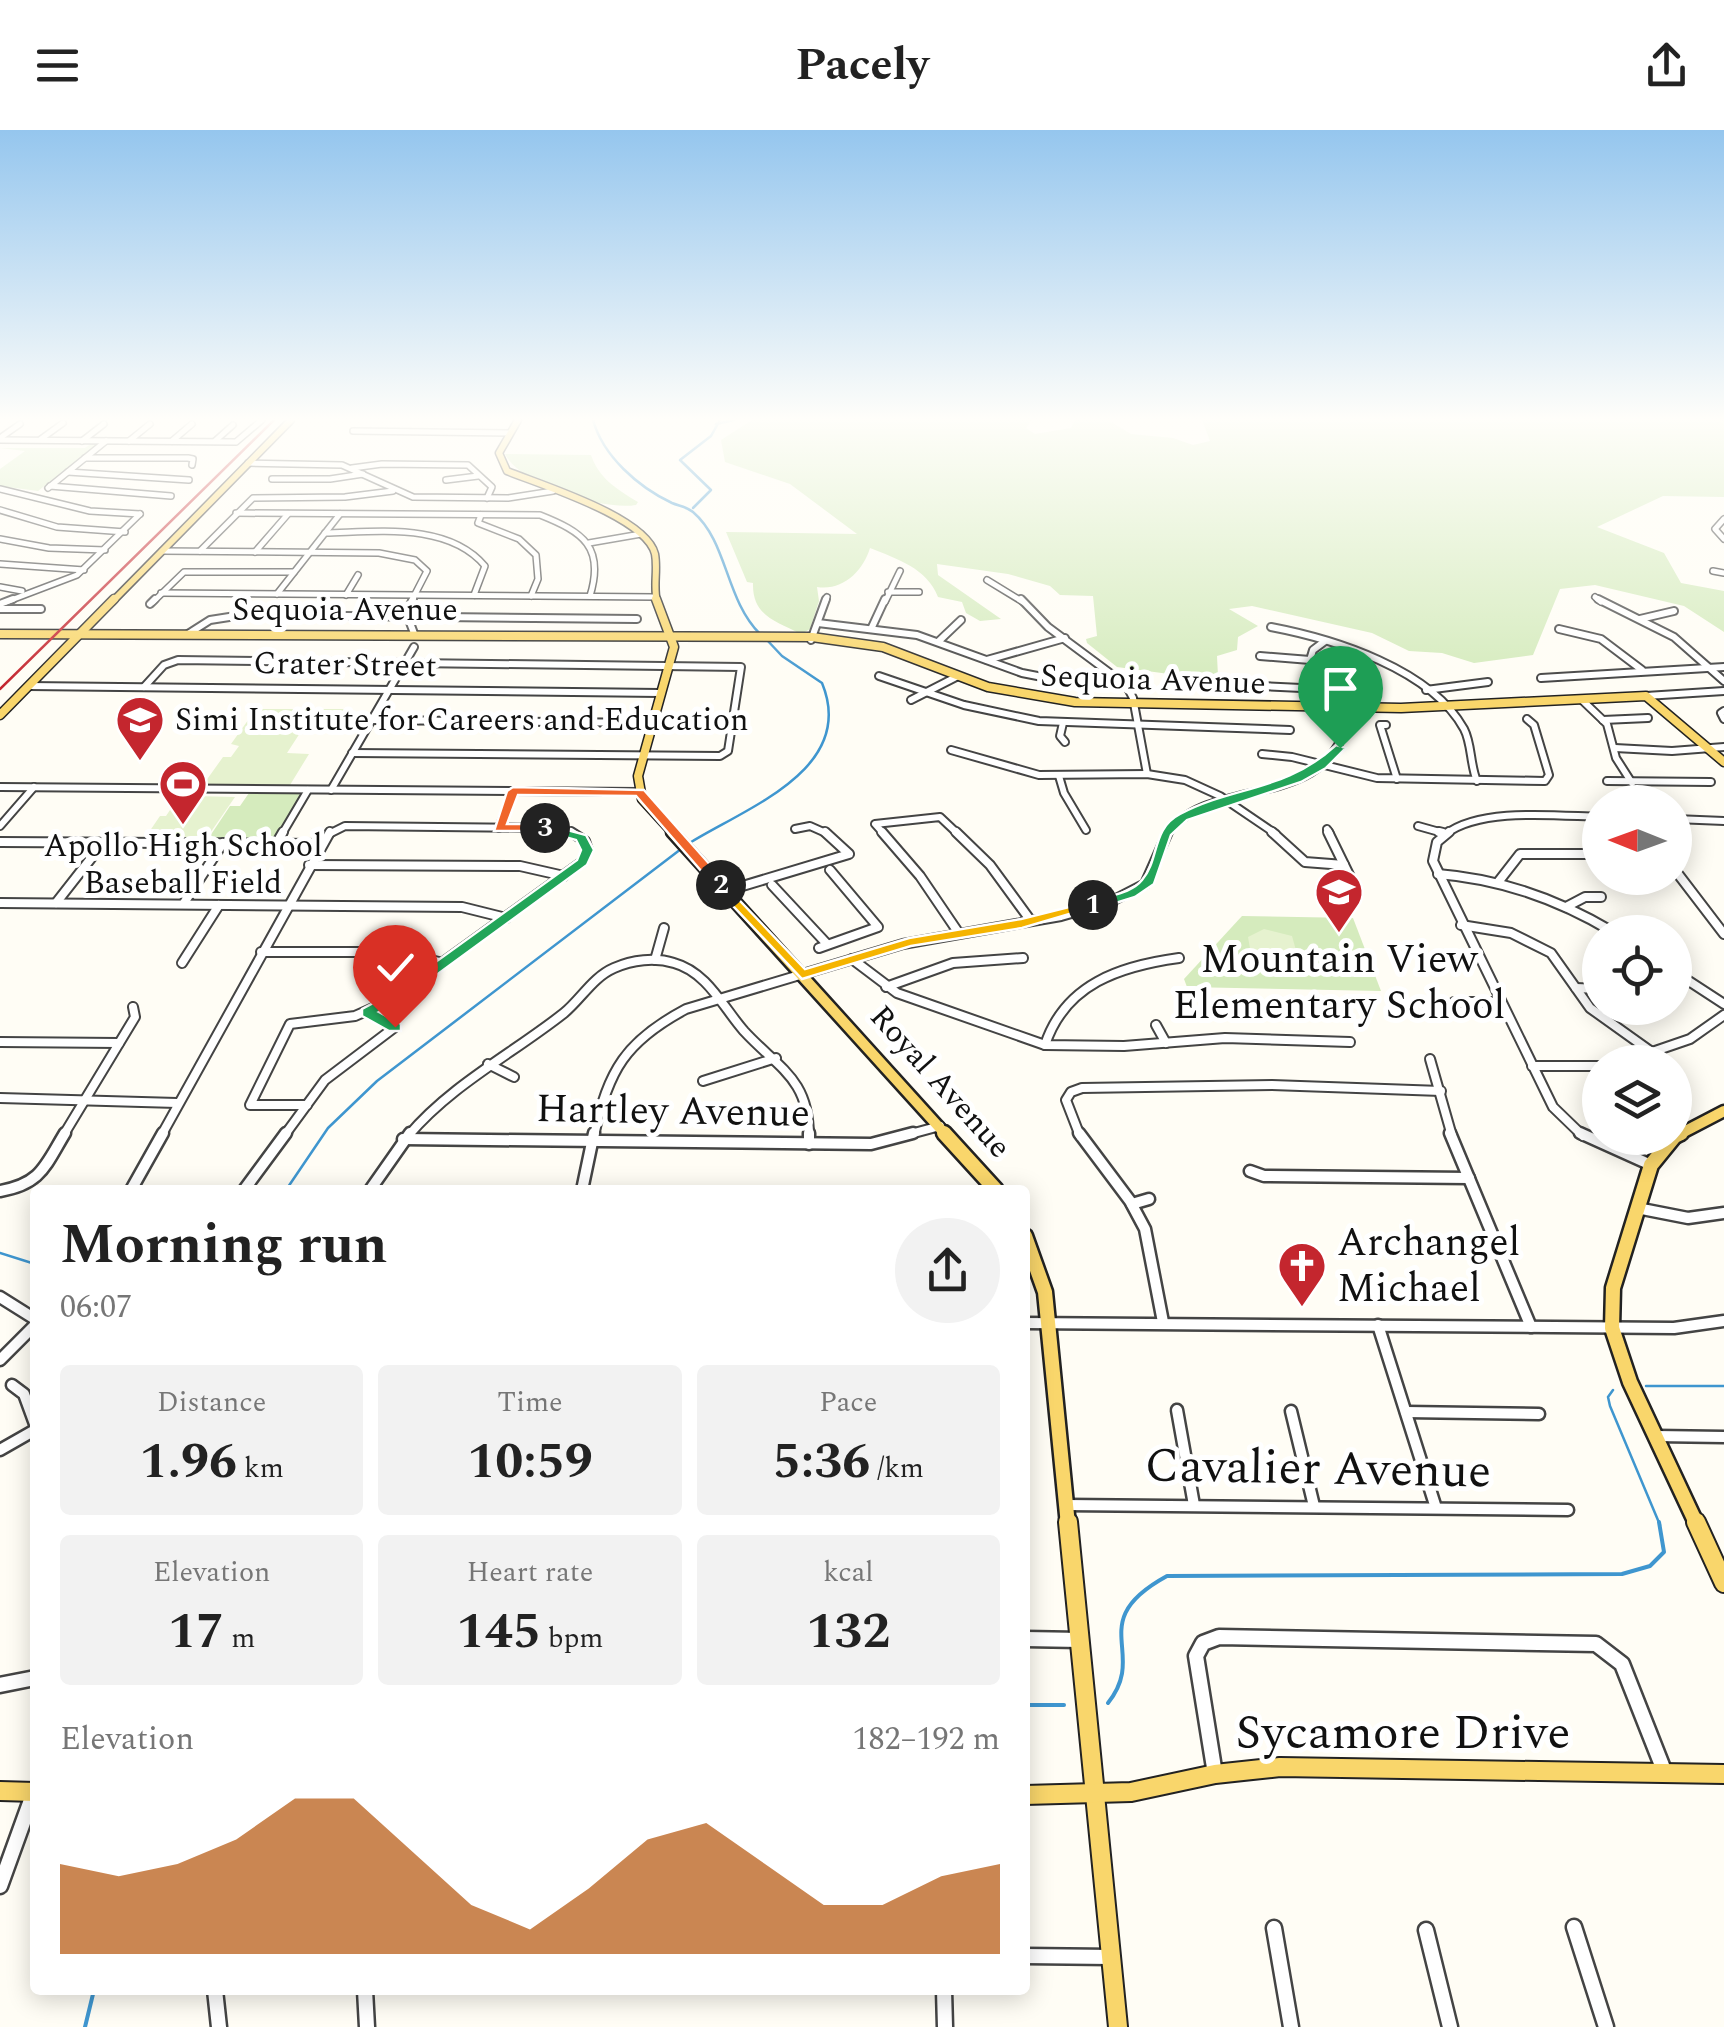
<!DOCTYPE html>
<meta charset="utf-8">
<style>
:root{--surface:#fff;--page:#f2f2f2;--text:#222;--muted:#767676;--accent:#b45309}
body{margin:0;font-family:Spectral,serif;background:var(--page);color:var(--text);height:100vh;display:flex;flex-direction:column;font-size:38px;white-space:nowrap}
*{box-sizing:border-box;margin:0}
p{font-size:32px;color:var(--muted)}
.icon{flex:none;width:55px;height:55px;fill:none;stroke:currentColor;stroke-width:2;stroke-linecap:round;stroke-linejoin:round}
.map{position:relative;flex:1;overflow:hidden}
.sheet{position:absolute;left:30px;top:1055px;width:1000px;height:810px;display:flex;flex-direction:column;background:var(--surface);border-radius:10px;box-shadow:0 5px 25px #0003}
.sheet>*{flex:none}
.needle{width:65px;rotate:271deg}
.fabs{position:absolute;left:1582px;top:655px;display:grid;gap:20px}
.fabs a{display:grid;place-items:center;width:110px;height:110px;border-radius:50%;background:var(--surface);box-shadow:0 5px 25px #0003;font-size:50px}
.pin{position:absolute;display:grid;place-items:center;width:85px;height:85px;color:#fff;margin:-102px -42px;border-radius:50% 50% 50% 0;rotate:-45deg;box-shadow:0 0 10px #0007}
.pin .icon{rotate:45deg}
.km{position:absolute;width:50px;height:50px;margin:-25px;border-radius:50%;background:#222;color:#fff;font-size:28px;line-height:50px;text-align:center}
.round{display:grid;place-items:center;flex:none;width:105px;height:105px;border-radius:52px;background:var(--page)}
.summary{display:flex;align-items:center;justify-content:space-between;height:170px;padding:0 30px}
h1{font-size:55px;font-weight:700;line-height:75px}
.metrics{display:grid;grid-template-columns:repeat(3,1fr);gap:15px;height:170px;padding:10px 30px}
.metrics div{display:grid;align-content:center;border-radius:10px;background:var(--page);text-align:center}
.metrics b{font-size:50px;font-weight:700}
.metrics small{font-size:28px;font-weight:400}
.metrics p{font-size:28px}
.chart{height:280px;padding:20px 30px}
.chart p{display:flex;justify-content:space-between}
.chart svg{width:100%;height:180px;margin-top:10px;fill:var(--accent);opacity:.7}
header{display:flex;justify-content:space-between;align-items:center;height:130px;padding:0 30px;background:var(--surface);font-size:45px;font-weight:700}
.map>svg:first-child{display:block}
</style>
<header><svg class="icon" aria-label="menu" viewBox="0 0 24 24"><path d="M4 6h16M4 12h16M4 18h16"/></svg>Pacely<svg class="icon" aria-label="share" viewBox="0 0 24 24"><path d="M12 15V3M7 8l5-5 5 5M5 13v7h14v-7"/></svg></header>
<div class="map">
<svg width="1724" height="1897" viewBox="0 0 1724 1897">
<rect width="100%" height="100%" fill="#fffdf5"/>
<!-- green -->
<g fill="#d5ebbd">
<path d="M752 290H1032L1026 298 1035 304 1071 298 1075 290H1108L1131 304 1173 308 1193 315 1210 311 1202 290H1724V367L1663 366 1597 397 1664 423 1681 453 1724 461V502L1684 476 1595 455 1560 459 1533 525 1474 533 1442 523 1409 521 1372 503 1252 476 1229 479 1258 496 1238 507 1237 520 1217 526 1218 546 1199 548 1117 537 1087 513 1086 509 1097 506 1093 466 1060 465 1050 456 1008 444 937 434 938 445 1001 489 980 491 966 483 962 472 938 467C927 438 897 429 870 418 863 441 843 461 817 457L819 471 810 499 801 504C776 491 752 486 753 453L747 452 726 402 857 404 790 354 725 332 721 310Z"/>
<path d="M92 313H99L38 361 0 356V339L25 321 0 318H85Z"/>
<path d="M505 324 591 325C599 348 615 358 638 372L636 375C604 381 519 354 505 324Z"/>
<path d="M249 663 303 664 274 710 208 709 230 676H240Z"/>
<path d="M1242 786 1353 788 1381 861 1187 857 1184 849Z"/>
</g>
<!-- pitch -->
<g fill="#e6f2cf">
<path d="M256 579H345L330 603H300L287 623 309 624 290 655H203L223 627H231L239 616 231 614Z"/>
<path d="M194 666 235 667 206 709 145 708 160 686H166L172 677 186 678Z"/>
<path d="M1264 799 1292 806 1299 831 1296 836 1271 839 1252 830 1248 807Z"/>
</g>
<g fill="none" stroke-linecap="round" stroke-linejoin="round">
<!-- stream-far1 -->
<g stroke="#3f96cf" stroke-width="2.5">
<path d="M593 290C603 326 638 357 672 373 679 376 687 377 693 382 728 412 725 469 760 504"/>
<path d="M716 294 734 290"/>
<path d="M693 378 711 360 680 330 711 306 720 290"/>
<path d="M688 714C743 679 858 640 822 553L782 526 766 509"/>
<path d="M286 1060 328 998 377 951 681 719"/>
<path d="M0 1123 35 1134"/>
<path d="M1646 1256H1724"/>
<path d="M1613 1260 1608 1267 1610 1276 1660 1395"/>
</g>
<!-- stream -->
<g stroke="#3f96cf" stroke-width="4">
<path d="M1108 1573C1149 1522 1083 1492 1167 1446L1622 1444 1650 1436 1664 1422 1659 1392"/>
<path d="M1025 1575H1064"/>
<path d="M85 1897 94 1860"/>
</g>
<!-- minor-far4 casing -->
<g stroke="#444" stroke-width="8">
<g id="minor-far4">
<path d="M353 301 510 303"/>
<path d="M0 308 20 294"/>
<path d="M41 309 63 293"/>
<path d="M0 310 236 312 262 290"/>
<path d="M82 311 104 294"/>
<path d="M129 311 150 294"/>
<path d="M172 311 192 294"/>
<path d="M215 311 233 295"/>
<path d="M85 328H188L193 329 192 335"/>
<path d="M248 333 342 335 413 367 508 368 553 361"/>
<path d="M352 338 382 334 468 335 492 357 487 368"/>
<path d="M68 342 189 350"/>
<path d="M272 349H330L363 344"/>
<path d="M446 350 478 346"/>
<path d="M50 356 171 366"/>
<path d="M48 358 106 311"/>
<path d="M0 359 90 381 140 384"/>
<path d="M0 380 57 397 125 402"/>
<path d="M236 383 540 385C583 402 605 417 590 466"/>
<path d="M481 385 478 393 519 409 536 425 538 449 531 466"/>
<path d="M1724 389 1715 399 1724 409"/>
<path d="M325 403C377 402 448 392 485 436L474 465"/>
<path d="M0 409 49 418 105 420"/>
<path d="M589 413 641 404"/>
<path d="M162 421 379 423 415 430 427 441 411 472"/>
<path d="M200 421 253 368 345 367 393 361"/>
<path d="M255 422 288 384"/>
<path d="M0 434 84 440"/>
<path d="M1713 441 1724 443"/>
<path d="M987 450 1023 472"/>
<path d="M0 457 22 461"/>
<path d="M888 462H919"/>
<path d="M161 463 655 467"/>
<path d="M277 464 340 384"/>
<path d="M346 465 358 445"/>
<path d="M1595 467 1601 472"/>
<path d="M6 472 77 445 140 384"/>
<path d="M153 472 184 442H294"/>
<path d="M825 472 827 467"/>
<path d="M885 472 900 441"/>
</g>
</g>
<!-- minor-far3 casing -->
<g stroke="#444" stroke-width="10">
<g id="minor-far3">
<path d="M413 469 406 482 415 506"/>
<path d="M1021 469 1048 497 1126 555 1133 568 1147 644"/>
<path d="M1598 469 1674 507 1724 551"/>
<path d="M0 474 13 469"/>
<path d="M150 474 155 469"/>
<path d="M0 479H41"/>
<path d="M1640 489 1674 481"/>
<path d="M818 493 917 505 1022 543 1068 552"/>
<path d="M872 497 885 469"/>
<path d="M1271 497C1334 509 1431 539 1464 599 1472 614 1470 635 1477 651"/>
<path d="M1559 499 1601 509 1642 540"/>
<path d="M188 504 210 490 242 485 637 489"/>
<path d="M811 510 826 469"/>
<path d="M939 511 961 490"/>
<path d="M1260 526 1310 530"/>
<path d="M987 530 1065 508"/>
<path d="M879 546 964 575 1039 591 1290 600"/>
<path d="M1541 548 1724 537"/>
<path d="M1175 552 1322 559 1365 557"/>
<path d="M29 556 660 563"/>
<path d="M144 557 164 535 178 530 741 537 728 621 720 626 352 623"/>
<path d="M1426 560 1488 552"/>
<path d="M1646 566 1724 561"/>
<path d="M911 570 958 546"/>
<path d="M1582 570 1607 594 1616 628 1632 653"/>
<path d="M1724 581 1721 583 1724 589"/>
<path d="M371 590 652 593"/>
<path d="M1603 590 1648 588"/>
<path d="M1063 593 1060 606 1065 612"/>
<path d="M1386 595H1380L1397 649"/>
<path d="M1615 618 1672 621 1724 617"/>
<path d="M951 620 1039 645 1147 644 1185 650 1220 666 1276 704"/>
<path d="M1262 624 1292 627 1377 648 1545 651 1549 645 1534 595 1527 589"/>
<path d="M1059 646 1064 663 1086 700"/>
<path d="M1607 651 1711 652"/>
<path d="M0 657 640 662"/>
<path d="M331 660 414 517"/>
<path d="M1675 689 1724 691"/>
<path d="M0 696 34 657"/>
<path d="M1418 696 1443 703"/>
<path d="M499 698 513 661"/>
<path d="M795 699 810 696 828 704"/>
<path d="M1327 699 1330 704"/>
<path d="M282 704 308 660"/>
<path d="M329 704 345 696 546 698 575 704"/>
<path d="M884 704 875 694 940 687 958 704"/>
<path d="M1167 704C1208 647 1312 679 1342 607L1310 530 1313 520 1325 511"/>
<path d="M1446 704C1481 677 1558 686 1600 687"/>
</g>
</g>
<!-- minor-far2 casing -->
<g stroke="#444" stroke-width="12">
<g id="minor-far2">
<path d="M882 702 920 746 958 802"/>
<path d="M956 702 990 735 1031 791"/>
<path d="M1272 702 1305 732 1344 735"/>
<path d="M1328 702 1352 751"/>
<path d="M1439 702 1443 703"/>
<path d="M1449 702 1437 712 1433 731 1553 977 1583 1006"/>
<path d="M0 712 321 714"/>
<path d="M276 714 283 702"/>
<path d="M309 735 520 736 564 746"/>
<path d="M1675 740 1724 804"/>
<path d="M1438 744C1502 749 1558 769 1613 802"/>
<path d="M1499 751 1520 724H1600"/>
<path d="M772 755 827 814"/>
<path d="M726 761 849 724 825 702"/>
<path d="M0 773 462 777 506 788"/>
<path d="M56 773 103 713"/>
<path d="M184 773 223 713"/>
<path d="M1566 777 1585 767H1601"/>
<path d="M1461 795 1511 803 1551 823 1590 878 1653 923"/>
<path d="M819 818 878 797 830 740"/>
<path d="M261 822H398L443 833"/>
<path d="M852 829 897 863 1045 915 1124 916 1225 908 1350 912"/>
<path d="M655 830 664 798"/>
<path d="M182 833 219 775"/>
<path d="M1675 842 1724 874"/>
<path d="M886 857 953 833 1023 828"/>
<path d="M1576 858 1600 859"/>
<path d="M1454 872H1500"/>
<path d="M1156 895 1166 913"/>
<path d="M0 912 119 913"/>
<path d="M1045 915C1065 854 1120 836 1179 828"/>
<path d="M1430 929 1452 1006"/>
<path d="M1623 932 1690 909 1724 885"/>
<path d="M488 934 514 947"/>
<path d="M1532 936H1600"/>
<path d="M703 951 776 928"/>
<path d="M0 968 177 973"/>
<path d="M307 975H250L290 894 355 886 389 871 582 732 588 720 585 711 571 702"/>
<path d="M63 1006 135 887 133 877"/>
<path d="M161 1006 330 702"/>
<path d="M284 1006 325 950 395 897 367 882"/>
<path d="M408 1006C451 955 512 924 564 883 581 869 593 847 614 838 632 830 655 827 674 833 707 842 723 877 744 901 778 938 809 948 809 1006"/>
<path d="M594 1006C608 940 626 911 686 879L903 814 1061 786 1110 772 1145 754 1168 702"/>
<path d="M903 1006 940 996"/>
<path d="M1080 1006 1066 970 1071 962 1082 958 1272 955 1441 961"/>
</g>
</g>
<!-- minor-far1 casing -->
<g stroke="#444" stroke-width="15">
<g id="minor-far1">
<path d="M1079 1003 1130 1071 1145 1099 1163 1192"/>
<path d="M1450 1003 1531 1197"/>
<path d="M1580 1003 1651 1035"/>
<path d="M403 1009 871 1014 913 1003"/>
<path d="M809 1014V1003"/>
<path d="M1250 1041 1264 1046 1469 1048"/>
<path d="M131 1060 163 1003"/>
<path d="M244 1060 286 1003"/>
<path d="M370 1060 410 1003"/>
<path d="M582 1060 594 1003"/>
<path d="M0 1061C41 1054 45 1036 65 1003"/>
<path d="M1132 1074 1149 1069"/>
<path d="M1637 1078 1688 1088 1724 1083"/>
<path d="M0 1167 35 1189"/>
<path d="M1025 1193 1674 1198 1724 1191"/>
<path d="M1378 1195 1436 1378"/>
<path d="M0 1230 35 1195"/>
<path d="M12 1255 24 1264 35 1294"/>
<path d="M1177 1280 1194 1375"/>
<path d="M1291 1281 1314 1376"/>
<path d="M1406 1282 1539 1284"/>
<path d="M1656 1306 1724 1307"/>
<path d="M0 1320 35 1300"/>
<path d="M1066 1375 1568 1380"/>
</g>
</g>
<!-- minor casing -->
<g stroke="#444" stroke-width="19">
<g id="minor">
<path d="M1025 1509 1080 1510"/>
<path d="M0 1555 35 1548"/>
<path d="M1215 1644 1196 1526 1203 1513 1219 1507 1596 1514 1622 1534 1665 1643"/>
<path d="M0 1756 34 1662"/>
<path d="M1574 1797 1606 1897"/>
<path d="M1274 1798 1291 1897"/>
<path d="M1426 1800 1450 1897"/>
<path d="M1025 1826 1111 1827"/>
<path d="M215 1860 219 1897"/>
<path d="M365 1860 367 1897"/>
<path d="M944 1860 945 1897"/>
</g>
</g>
<!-- major-far4 casing -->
<g stroke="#222" stroke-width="9">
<g id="major-far4">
<path d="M518 290 499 323 507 341C541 355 646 387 655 424 658 440 653 456 657 472"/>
<path d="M112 472 291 290"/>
</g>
</g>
<!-- major-far3 casing -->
<g stroke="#222" stroke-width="11">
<g id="major-far3">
<path d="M656 469 674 517 638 646 642 669 674 704"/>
<path d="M0 504 812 507 883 517 988 557 1075 572 1401 578 1646 566 1724 632"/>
<path d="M0 585 114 469"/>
</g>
</g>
<!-- major-far2 casing -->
<g stroke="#222" stroke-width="15">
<g id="major-far2">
<path d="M672 702 947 1006"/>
<path d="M1676 1006 1724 981"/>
</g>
</g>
<!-- major-far1 casing -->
<g stroke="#222" stroke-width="19">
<g id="major-far1">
<path d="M944 1003 996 1060"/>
<path d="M1675 1006 1681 1003"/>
<path d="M1673 1008 1651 1035 1613 1158 1612 1198 1630 1252 1697 1395"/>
<path d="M1025 1106 1045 1162 1068 1395"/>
</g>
</g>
<!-- major casing -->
<g stroke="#222" stroke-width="22">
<g id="major">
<path d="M1068 1392 1118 1897"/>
<path d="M1696 1392 1724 1453"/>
<path d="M0 1661 35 1662"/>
<path d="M1025 1665 1131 1662 1215 1644 1280 1637 1724 1644"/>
</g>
</g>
<!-- minor-far4 -->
<use href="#minor-far4" stroke="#fff" stroke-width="5"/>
<!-- minor-far3 -->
<use href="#minor-far3" stroke="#fff" stroke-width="6"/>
<!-- minor-far2 -->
<use href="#minor-far2" stroke="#fff" stroke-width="8"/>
<!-- minor-far1 -->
<use href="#minor-far1" stroke="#fff" stroke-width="10"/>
<!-- minor -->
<use href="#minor" stroke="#fff" stroke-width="14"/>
<!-- major-far4 -->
<use href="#major-far4" stroke="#f9d66b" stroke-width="6"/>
<!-- major-far3 -->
<use href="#major-far3" stroke="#f9d66b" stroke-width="8"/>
<!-- major-far2 -->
<use href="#major-far2" stroke="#f9d66b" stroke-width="10"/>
<!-- major-far1 -->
<use href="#major-far1" stroke="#f9d66b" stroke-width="14"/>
<!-- major -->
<use href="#major" stroke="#f9d66b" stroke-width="18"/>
<!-- rail -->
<path stroke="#c4262e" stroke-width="2.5" d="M0 559 274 290"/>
</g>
<!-- sky -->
<linearGradient id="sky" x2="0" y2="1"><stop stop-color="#95c6ee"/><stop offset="0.52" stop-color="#fffefa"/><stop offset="1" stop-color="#fffefa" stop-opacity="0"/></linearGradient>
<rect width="1724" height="556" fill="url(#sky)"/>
<!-- split-1 -->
<path fill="#22a559" stroke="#fff" stroke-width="2.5" d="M1336 615 1346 618 1326 638 1301 652 1187 690 1171 705 1154 754 1135 767 1093 780 1086 775C1102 765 1129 766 1142 750 1160 729 1151 699 1180 684 1235 655 1285 662 1336 615Z"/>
<!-- split-2 -->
<path fill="#f5b400" stroke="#fff" stroke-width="2.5" d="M721 751 805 839 909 808 1021 789 1093 771 1100 775 1022 798 911 816 802 849 716 758V752Z"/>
<!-- split-3 -->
<path fill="#f0652b" stroke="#fff" stroke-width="2.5" d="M513 657 644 660 728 755 716 758 636 666 518 665 507 694H545L551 698 545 701H494L507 661Z"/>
<!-- split-4 -->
<path fill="#22a559" stroke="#fff" stroke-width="2.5" d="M545 694 586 705 594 720 587 735 405 868 379 882 401 894V901H389L362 886V879L394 862 577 730 581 720 576 710 540 700 538 698Z"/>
<!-- icons -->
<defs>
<g id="school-pin" transform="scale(2.5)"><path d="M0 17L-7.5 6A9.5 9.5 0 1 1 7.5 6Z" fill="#c4262e" stroke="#fff"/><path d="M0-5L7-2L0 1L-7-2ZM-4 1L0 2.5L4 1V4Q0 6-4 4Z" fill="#fff"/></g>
<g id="stadium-pin" transform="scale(2.5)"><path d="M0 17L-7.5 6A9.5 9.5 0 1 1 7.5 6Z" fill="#c4262e" stroke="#fff"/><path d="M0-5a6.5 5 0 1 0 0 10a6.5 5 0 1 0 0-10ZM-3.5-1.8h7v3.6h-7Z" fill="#fff"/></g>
<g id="church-pin" transform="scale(2.5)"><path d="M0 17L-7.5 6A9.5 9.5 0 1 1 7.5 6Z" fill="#c4262e" stroke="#fff"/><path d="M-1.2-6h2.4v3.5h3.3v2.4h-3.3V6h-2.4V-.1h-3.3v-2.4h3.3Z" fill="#fff"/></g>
</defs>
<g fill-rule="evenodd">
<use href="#school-pin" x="140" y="590"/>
<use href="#stadium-pin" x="183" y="654"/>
<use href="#school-pin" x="1339" y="762"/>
<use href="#church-pin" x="1302" y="1136"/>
</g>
<g text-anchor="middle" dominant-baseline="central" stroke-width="10" stroke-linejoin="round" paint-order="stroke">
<!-- far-street labels -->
<g font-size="32" fill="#111" stroke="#fff">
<text x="345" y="480">Sequoia Avenue</text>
<text transform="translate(345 535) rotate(1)">Crater Street</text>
<text transform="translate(1153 550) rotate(2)">Sequoia Avenue</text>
<text transform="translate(940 952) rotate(48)">Royal Avenue</text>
</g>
<!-- far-poi labels -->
<g font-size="32" fill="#111" stroke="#fff" text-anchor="start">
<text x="175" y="590">Simi Institute for Careers and Education</text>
<text x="183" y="716" text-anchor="middle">Apollo High School<tspan x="183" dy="37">Baseball Field</tspan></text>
</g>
<!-- poi labels -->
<g font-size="40" fill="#111" stroke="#fff">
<text x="1339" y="830">Mountain View<tspan x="1339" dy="46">Elementary School</tspan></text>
<text x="1337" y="1113" text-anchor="start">Archangel<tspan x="1337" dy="46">Michael</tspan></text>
</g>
<!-- street labels -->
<g font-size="40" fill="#111" stroke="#fff">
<text transform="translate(673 982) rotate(1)">Hartley Avenue</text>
</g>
<!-- near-street labels -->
<g font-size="48" fill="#111" stroke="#fff">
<text transform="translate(1318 1339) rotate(1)">Cavalier Avenue</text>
<text x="1403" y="1603">Sycamore Drive</text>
</g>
</g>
</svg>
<div class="fabs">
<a><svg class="needle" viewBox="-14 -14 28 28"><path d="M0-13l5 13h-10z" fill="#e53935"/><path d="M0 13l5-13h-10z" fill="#767676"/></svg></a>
<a><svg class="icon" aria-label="locate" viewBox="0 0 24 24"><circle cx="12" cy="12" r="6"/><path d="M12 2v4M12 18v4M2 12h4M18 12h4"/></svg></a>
<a><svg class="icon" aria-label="layers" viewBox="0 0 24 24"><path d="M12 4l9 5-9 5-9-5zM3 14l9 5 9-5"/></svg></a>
</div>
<div class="pin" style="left:1340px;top:618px;background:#1e9e55"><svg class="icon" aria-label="arrive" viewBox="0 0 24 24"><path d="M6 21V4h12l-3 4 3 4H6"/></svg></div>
<div class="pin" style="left:395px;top:897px;background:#d93025"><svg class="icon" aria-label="check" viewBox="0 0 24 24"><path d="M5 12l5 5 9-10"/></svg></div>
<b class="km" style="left:1093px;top:775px">1</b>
<b class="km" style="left:721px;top:755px">2</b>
<b class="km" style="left:545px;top:698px">3</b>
<section class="sheet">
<div class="summary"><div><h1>Morning run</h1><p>06:07</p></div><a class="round"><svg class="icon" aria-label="share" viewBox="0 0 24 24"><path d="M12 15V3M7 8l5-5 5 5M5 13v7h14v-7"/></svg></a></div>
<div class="metrics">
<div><p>Distance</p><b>1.96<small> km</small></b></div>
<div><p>Time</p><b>10:59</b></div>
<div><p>Pace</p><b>5:36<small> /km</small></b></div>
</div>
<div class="metrics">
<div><p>Elevation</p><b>17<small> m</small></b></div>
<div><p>Heart rate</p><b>145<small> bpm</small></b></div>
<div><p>kcal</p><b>132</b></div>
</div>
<div class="chart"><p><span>Elevation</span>182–192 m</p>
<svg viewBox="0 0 160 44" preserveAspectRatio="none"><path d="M0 44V22L10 25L20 22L30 16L40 6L50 6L60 19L70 32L80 38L90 28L100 16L110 12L120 22L130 32L140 32L150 25L160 22V44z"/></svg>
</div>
</section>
</div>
